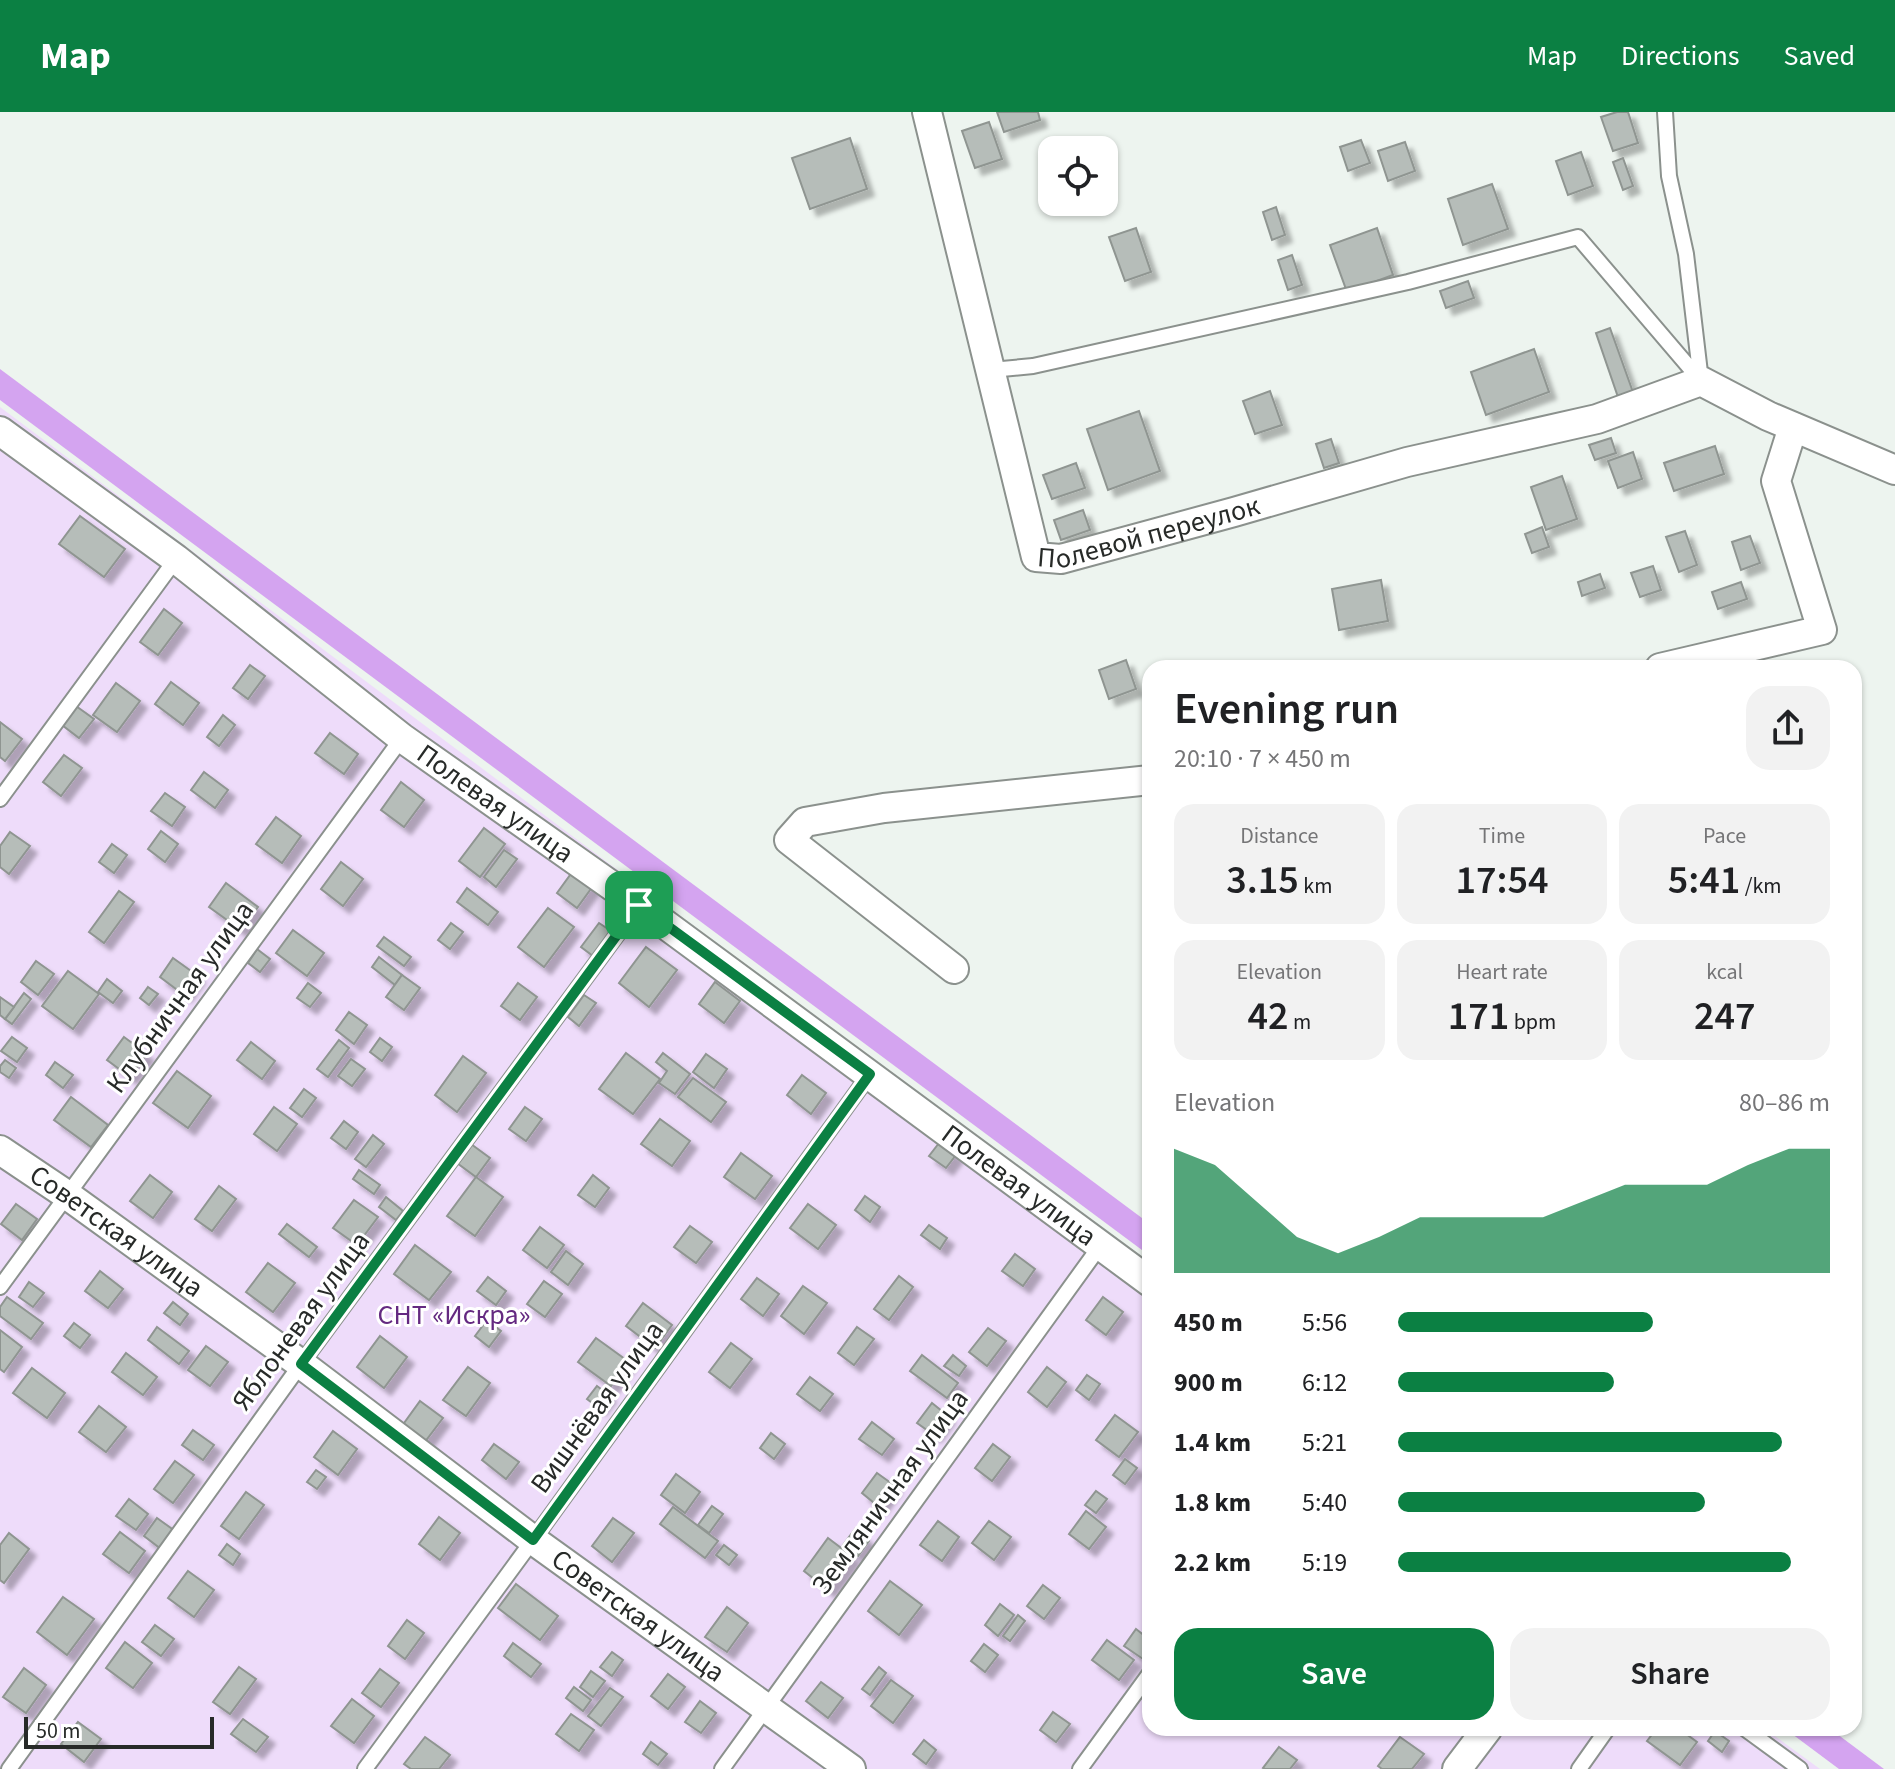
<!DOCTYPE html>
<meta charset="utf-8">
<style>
:root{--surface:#fff;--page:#f2f2f2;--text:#202124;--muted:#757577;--accent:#0b8043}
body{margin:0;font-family:"Source Sans 3",sans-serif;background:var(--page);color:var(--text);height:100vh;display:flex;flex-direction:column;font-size:30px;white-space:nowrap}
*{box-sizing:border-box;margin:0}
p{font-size:26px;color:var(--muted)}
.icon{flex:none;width:44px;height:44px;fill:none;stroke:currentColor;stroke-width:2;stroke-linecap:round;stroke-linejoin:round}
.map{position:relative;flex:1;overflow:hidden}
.side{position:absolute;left:1142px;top:548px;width:720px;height:1076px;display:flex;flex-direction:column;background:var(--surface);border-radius:24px;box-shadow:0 2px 6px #0004}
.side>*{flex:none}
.tools{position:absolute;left:1038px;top:24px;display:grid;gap:16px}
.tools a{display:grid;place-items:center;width:80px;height:80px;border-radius:16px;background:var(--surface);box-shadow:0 2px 6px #0004;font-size:40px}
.scale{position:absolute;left:24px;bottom:20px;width:190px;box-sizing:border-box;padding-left:8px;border:4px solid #272a28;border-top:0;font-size:22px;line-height:28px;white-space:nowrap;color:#272a28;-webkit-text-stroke:6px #fff;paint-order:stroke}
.pin{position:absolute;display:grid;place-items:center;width:68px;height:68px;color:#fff;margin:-34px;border-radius:16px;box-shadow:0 4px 12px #0006}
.round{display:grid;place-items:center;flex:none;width:84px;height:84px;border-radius:24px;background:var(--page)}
.summary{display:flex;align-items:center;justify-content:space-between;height:136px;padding:0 32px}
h1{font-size:44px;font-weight:600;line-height:60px}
.metrics{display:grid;grid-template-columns:repeat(3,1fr);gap:12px;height:136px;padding:8px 32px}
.metrics div{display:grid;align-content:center;border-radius:20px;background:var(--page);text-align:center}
.metrics b{font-size:40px;font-weight:600}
.metrics small{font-size:22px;font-weight:400}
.metrics p{font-size:22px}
.chart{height:224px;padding:16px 32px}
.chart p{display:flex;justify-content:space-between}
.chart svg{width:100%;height:144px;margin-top:8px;fill:var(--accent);opacity:.7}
.button{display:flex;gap:16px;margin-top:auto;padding:16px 32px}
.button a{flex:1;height:92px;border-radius:24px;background:var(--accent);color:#fff;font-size:32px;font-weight:600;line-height:92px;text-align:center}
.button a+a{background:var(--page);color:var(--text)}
ul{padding:0 32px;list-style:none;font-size:26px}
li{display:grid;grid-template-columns:128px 96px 1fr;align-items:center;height:60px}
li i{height:20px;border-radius:10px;background:var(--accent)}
header{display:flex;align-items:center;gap:48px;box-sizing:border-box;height:112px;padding:0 40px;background:var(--accent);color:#fff}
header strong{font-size:38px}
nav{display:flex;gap:44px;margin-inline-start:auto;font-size:28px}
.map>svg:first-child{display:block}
</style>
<header>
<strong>Map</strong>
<nav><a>Map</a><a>Directions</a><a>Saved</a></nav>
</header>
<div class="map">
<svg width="1895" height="1657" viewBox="0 0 1895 1657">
<defs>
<filter id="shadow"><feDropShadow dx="7" dy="7" stdDeviation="2" flood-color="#0004"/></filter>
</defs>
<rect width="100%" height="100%" fill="#edf4ef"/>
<!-- green -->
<path fill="#eedcfa" d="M0 295 1150 1157V1616H1764L1820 1657H0Z"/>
<!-- forest -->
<g fill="#d4a4f0">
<path d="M0 257 1150 1112V1144L0 288Z"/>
<path d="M1784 1616H1829L1884 1657H1839Z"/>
</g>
<!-- building -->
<g fill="#b6bdb9" stroke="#8f9591" stroke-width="2" filter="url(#shadow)">
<path d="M997 0H1038L1040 8 1004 20Z"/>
<path d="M1617 0H1628L1638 31 1613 39 1601 5Z"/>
<path d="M989 10 1002 47 975 56 962 19Z"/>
<path d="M850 26 867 77 810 97 792 46Z"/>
<path d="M1361 28 1370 51 1348 59 1340 35Z"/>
<path d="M1405 30 1415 59 1388 69 1378 39Z"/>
<path d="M1581 40 1593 74 1568 83 1556 49Z"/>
<path d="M1623 46 1633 74 1623 78 1613 50Z"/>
<path d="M1492 72 1508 117 1463 133 1448 87Z"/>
<path d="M1276 95 1285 123 1272 128 1263 100Z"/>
<path d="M1136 116 1151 160 1125 169 1109 125Z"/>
<path d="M1377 116 1393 163 1347 180 1330 133Z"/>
<path d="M1292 143 1302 173 1288 178 1278 148Z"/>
<path d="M1468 169 1474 186 1446 196 1440 179Z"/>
<path d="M1610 216 1634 283 1619 288 1596 221Z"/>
<path d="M1534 237 1549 280 1486 303 1471 260Z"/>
<path d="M1270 279 1282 313 1255 322 1243 289Z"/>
<path d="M1139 299 1160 359 1108 378 1087 317Z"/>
<path d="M1611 326 1616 341 1595 348 1589 333Z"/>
<path d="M1331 327 1339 351 1324 356 1316 332Z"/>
<path d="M1715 334 1724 362 1674 379 1664 351Z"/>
<path d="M1633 340 1642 367 1618 376 1608 349Z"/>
<path d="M1076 351 1085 376 1052 387 1043 363Z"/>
<path d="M1562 364 1577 407 1546 418 1531 375Z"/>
<path d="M1083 398 1090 418 1061 428 1054 408Z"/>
<path d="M80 404 125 437 104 465 59 432Z"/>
<path d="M1542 415 1549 435 1532 441 1525 422Z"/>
<path d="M1685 419 1697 453 1679 460 1666 425Z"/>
<path d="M1750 424 1760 451 1741 458 1732 430Z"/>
<path d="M1653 454 1661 478 1640 485 1631 461Z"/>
<path d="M1600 462 1605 476 1582 484 1578 470Z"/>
<path d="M1381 468 1388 509 1339 518 1332 477Z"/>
<path d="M1741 470 1747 487 1718 497 1712 480Z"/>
<path d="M164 497 182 511 158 543 140 530Z"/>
<path d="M1126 548 1136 577 1109 587 1099 558Z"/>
<path d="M250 553 265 564 248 587 233 576Z"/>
<path d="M171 570 199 591 183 613 155 592Z"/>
<path d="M116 571 140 589 117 620 93 603Z"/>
<path d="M76 594 94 607 79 626 62 613Z"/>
<path d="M223 603 235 613 219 634 207 625Z"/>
<path d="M0 610 22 627 5 649 0 645Z"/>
<path d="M330 621 358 642 344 662 315 641Z"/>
<path d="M64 643 82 656 61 684 43 670Z"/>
<path d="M204 660 228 678 215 696 191 678Z"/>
<path d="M401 670 424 688 404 715 381 698Z"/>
<path d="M165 681 185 695 172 714 151 699Z"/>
<path d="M276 705 301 724 282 751 256 732Z"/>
<path d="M484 716 505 732 480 765 459 749Z"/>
<path d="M161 719 178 732 165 750 148 737Z"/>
<path d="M10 720 30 734 9 762 0 755V734Z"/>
<path d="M112 732 127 743 114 761 99 750Z"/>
<path d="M504 738 517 747 496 775 484 765Z"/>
<path d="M341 750 363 767 343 794 321 777Z"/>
<path d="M573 759 593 774 577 796 557 781Z"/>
<path d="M226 771 258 795 241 818 209 795Z"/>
<path d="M467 776 498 800 488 813 457 790Z"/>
<path d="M119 779 134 790 104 831 89 820Z"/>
<path d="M548 796 574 815 544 855 518 835Z"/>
<path d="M451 811 463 820 450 837 438 828Z"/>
<path d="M599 811 611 819 593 844 581 835Z"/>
<path d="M293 818 324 841 307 864 276 841Z"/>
<path d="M384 825 411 845 404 854 377 834Z"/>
<path d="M646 835 677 858 649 895 619 871Z"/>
<path d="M257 837 270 847 260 860 248 851Z"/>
<path d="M379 845 402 863 395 873 372 855Z"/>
<path d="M173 846 198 864 184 883 160 865Z"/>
<path d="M36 849 54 862 38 883 21 870Z"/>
<path d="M68 859 99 882 73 917 42 894Z"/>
<path d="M402 863 420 876 404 898 386 885Z"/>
<path d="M107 867 122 879 113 891 98 880Z"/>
<path d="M715 870 740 889 724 911 699 892Z"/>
<path d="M308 871 321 881 310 895 297 886Z"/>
<path d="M518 871 537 885 520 908 501 894Z"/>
<path d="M148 875 158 882 149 893 140 886Z"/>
<path d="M24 881 31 887 12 912 5 907Z"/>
<path d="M584 883 596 891 579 914 568 905Z"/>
<path d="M0 885 14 895 5 907 0 903Z"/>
<path d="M349 900 367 913 354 932 336 918Z"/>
<path d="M12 925 27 936 17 950 1 939Z"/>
<path d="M124 925 147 942 130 965 107 948Z"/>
<path d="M380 926 392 935 382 949 370 940Z"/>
<path d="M339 928 349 936 328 965 317 957Z"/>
<path d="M251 930 275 949 262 967 237 948Z"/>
<path d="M626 941 660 967 633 1002 599 977Z"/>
<path d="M663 941 690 962 675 982 659 971 667 959 656 950Z"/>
<path d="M706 942 727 957 714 976 693 960Z"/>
<path d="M463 944 486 961 457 1000 435 983Z"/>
<path d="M351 947 365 957 352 974 338 964Z"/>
<path d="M5 948 16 956 9 966 0 960V954Z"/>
<path d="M55 950 73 963 63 976 46 963Z"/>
<path d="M177 959 211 984 188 1016 153 991Z"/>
<path d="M802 963 826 981 811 1002 787 983Z"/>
<path d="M693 966 726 990 711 1010 678 985Z"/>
<path d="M304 977 316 986 302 1005 290 996Z"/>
<path d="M71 985 108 1013 91 1035 54 1008Z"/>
<path d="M274 995 297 1012 277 1039 254 1022Z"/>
<path d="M525 995 542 1007 526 1029 509 1017Z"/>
<path d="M660 1007 690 1029 672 1054 641 1032Z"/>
<path d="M344 1009 358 1020 346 1037 331 1026Z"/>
<path d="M373 1023 384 1032 366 1055 355 1047Z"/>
<path d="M939 1031 956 1043 946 1056 929 1044Z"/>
<path d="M471 1032 490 1046 476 1065 457 1051Z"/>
<path d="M741 1041 772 1064 755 1087 724 1065Z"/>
<path d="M359 1058 380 1073 374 1082 353 1067Z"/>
<path d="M150 1063 172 1080 153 1106 130 1089Z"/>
<path d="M593 1063 609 1076 595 1095 578 1083Z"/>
<path d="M476 1065 503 1085 475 1124 447 1104Z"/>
<path d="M219 1074 236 1087 212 1119 195 1107Z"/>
<path d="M865 1084 880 1095 870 1110 855 1098Z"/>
<path d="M386 1085 403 1099 396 1108 379 1095Z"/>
<path d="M354 1088 378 1105 357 1133 333 1116Z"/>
<path d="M16 1092 37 1107 22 1128 1 1112Z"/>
<path d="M808 1092 836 1113 818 1137 790 1116Z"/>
<path d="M287 1112 317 1135 309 1145 279 1122Z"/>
<path d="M929 1113 947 1126 940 1137 921 1123Z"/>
<path d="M690 1114 712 1130 696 1151 674 1135Z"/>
<path d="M540 1115 564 1133 547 1156 523 1138Z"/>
<path d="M415 1133 451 1160 429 1188 394 1162Z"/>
<path d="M566 1139 583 1152 568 1173 551 1160Z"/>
<path d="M1015 1142 1035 1157 1023 1174 1002 1159Z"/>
<path d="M268 1151 295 1171 273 1200 246 1180Z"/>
<path d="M100 1159 123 1177 108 1196 85 1179Z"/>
<path d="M899 1164 913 1175 889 1208 874 1197Z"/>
<path d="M488 1165 506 1179 496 1193 477 1179Z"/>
<path d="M757 1166 779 1182 763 1204 741 1187Z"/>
<path d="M544 1169 562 1182 545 1205 527 1192Z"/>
<path d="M29 1170 44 1181 33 1195 19 1185Z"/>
<path d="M803 1174 827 1191 804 1222 781 1204Z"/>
<path d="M7 1185 43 1211 31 1227 0 1204V1195Z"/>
<path d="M1103 1185 1123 1200 1106 1223 1086 1208Z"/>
<path d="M173 1190 188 1202 180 1213 164 1201Z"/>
<path d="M643 1191 672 1213 655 1236 626 1214Z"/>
<path d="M487 1208 501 1219 489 1235 475 1224Z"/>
<path d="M74 1211 90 1223 80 1236 64 1224Z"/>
<path d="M157 1215 189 1239 179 1252 148 1228Z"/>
<path d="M857 1215 874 1227 854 1253 838 1241Z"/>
<path d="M988 1216 1006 1229 987 1254 969 1240Z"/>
<path d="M0 1218 22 1235 4 1260 0 1257Z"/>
<path d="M380 1224 407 1245 384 1276 357 1255Z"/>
<path d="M596 1226 629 1250 611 1274 578 1250Z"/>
<path d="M731 1231 752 1247 730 1276 709 1260Z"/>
<path d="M206 1234 228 1250 210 1274 188 1258Z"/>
<path d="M126 1241 157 1265 143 1283 112 1260Z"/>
<path d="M922 1243 958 1271 947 1286 910 1259Z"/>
<path d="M953 1243 966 1254 959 1264 944 1254Z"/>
<path d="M468 1255 490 1271 466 1304 443 1288Z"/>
<path d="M1047 1255 1066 1270 1047 1295 1028 1280Z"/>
<path d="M32 1256 65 1281 47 1306 13 1281Z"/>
<path d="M1087 1263 1100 1272 1089 1288 1076 1278Z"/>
<path d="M810 1265 833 1282 820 1299 797 1282Z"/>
<path d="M597 1274 609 1283 599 1296 587 1287Z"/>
<path d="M420 1289 443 1306 421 1335 399 1318Z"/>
<path d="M932 1291 948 1304 934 1323 917 1311Z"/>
<path d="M99 1294 126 1315 106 1340 79 1320Z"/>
<path d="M1115 1303 1138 1320 1119 1345 1096 1328Z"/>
<path d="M872 1310 894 1327 882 1343 859 1327Z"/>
<path d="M193 1318 214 1333 203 1348 182 1333Z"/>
<path d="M333 1319 357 1337 338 1363 314 1345Z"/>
<path d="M771 1321 785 1332 774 1347 760 1336Z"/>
<path d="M494 1332 519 1350 506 1367 482 1348Z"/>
<path d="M993 1332 1010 1345 992 1369 975 1356Z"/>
<path d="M1125 1347 1137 1356 1125 1372 1113 1363Z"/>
<path d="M175 1349 194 1363 173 1391 154 1377Z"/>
<path d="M316 1358 326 1365 317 1377 307 1370Z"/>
<path d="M877 1361 895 1374 879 1395 862 1381Z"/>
<path d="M676 1362 700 1380 685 1401 661 1383Z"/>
<path d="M1096 1379 1107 1387 1096 1401 1085 1393Z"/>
<path d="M246 1380 264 1393 239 1427 221 1414Z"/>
<path d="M129 1387 148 1402 136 1418 116 1404Z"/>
<path d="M712 1394 723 1402 709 1421 698 1413Z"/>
<path d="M673 1395 718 1429 705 1446 660 1412Z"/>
<path d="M1086 1399 1106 1415 1089 1437 1069 1422Z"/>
<path d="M439 1405 460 1421 440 1448 419 1432Z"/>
<path d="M157 1406 175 1419 161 1437 144 1424Z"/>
<path d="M613 1406 634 1421 612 1450 592 1434Z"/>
<path d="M938 1409 959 1425 942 1449 920 1433Z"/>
<path d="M989 1409 1011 1425 994 1448 972 1431Z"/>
<path d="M855 1417 869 1429 858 1444 843 1433Z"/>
<path d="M120 1420 145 1439 129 1461 103 1442Z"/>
<path d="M9 1421 29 1437 4 1471 0 1468V1433Z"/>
<path d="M828 1426 853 1445 828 1478 804 1459Z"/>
<path d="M227 1432 240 1442 233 1453 219 1443Z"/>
<path d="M724 1433 737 1443 729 1453 716 1443Z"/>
<path d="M188 1459 214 1478 194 1505 168 1486Z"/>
<path d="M890 1469 922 1493 899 1523 868 1499Z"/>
<path d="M516 1472 558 1504 540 1528 498 1496Z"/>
<path d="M1043 1473 1060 1486 1044 1507 1027 1494Z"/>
<path d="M63 1485 94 1507 67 1543 37 1520Z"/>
<path d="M1000 1492 1014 1503 998 1524 985 1513Z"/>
<path d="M727 1495 748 1511 727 1540 705 1525Z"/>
<path d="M1018 1503 1025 1509 1010 1529 1003 1524Z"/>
<path d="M407 1508 424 1521 405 1547 388 1534Z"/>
<path d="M155 1513 174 1527 161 1544 142 1530Z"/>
<path d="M1136 1517 1150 1528V1538L1143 1547 1124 1534Z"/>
<path d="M1107 1528 1134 1548 1119 1568 1092 1548Z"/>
<path d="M125 1530 152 1551 133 1576 106 1556Z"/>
<path d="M513 1531 541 1552 531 1565 504 1544Z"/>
<path d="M984 1532 998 1543 985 1560 971 1549Z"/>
<path d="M612 1540 623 1548 612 1564 600 1555Z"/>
<path d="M239 1555 256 1567 230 1602 213 1590Z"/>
<path d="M879 1555 886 1561 870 1583 862 1577Z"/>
<path d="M24 1556 46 1573 26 1601 3 1585Z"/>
<path d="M380 1557 399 1571 381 1595 362 1581Z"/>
<path d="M591 1559 605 1569 593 1585 580 1575Z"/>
<path d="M668 1562 685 1575 668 1597 651 1584Z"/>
<path d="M891 1568 913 1584 893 1611 871 1594Z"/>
<path d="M821 1570 843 1586 828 1606 806 1589Z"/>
<path d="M574 1575 591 1588 583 1599 566 1586Z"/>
<path d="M610 1576 623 1585 601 1614 588 1604Z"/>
<path d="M352 1587 374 1604 354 1631 331 1614Z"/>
<path d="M700 1589 716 1601 701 1621 685 1610Z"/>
<path d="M1053 1600 1070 1612 1056 1630 1040 1618Z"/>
<path d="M571 1602 594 1618 579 1639 556 1622Z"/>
<path d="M243 1607 268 1625 256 1640 231 1622Z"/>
<path d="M78 1610 101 1627 84 1650 61 1632Z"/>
<path d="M1657 1616H1678L1697 1630 1680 1653 1647 1629Z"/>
<path d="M1715 1619 1729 1629 1722 1640 1708 1629Z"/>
<path d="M425 1625 450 1643 439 1657H411L404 1652Z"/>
<path d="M1400 1625 1424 1642 1412 1657H1382L1378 1654Z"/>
<path d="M924 1628 936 1638 926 1652 913 1642Z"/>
<path d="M651 1630 667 1642 658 1653 643 1642Z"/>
<path d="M1279 1635 1297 1648 1290 1657H1265L1263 1656Z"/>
</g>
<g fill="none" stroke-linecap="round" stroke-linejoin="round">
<!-- lane casing -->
<g stroke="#8b918d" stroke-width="18">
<g id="lane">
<path d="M991 258 1033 254 1408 170 1578 125 1701 269 1686 142 1669 64 1665 0"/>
<path d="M0 687 176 447"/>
<path d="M0 1175 402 626"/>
<path d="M1744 1616 1800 1657"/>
<path d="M9 1657 301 1252 639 793"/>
<path d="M365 1657 533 1428 870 962"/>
<path d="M722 1657 1100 1134"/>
<path d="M1080 1657 1150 1561"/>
<path d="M1579 1657 1608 1616"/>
</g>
</g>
<!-- street casing -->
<g stroke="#8b918d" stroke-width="32">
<g id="street">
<path id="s1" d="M927 0 1036 445 1061 447 1234 400 1407 350 1597 307 1701 269 1768 304 1895 358"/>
<path id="s2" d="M0 319 176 447 402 626 639 793 1150 1170"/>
<path d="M1660 556 1822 518 1776 369 1793 315"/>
<path d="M954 857 789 728 805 710 884 696 1150 668"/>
<path id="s3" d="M0 1038 67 1083 301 1252 533 1428 851 1657"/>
<path d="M1457 1657 1488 1616"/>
</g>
</g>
<!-- lane -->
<use href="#lane" stroke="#fff" stroke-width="14"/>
<!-- street -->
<use href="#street" stroke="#fff" stroke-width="28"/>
</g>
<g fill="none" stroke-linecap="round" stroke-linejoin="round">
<!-- route casing -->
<g stroke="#fff" stroke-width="16">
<path id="route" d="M639 793 870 962 533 1428 301 1252Z"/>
</g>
<!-- route -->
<use href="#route" stroke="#0b8043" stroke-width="10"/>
</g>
<g text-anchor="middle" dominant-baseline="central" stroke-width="6" stroke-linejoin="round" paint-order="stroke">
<!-- street labels -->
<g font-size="28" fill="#272a28" stroke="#fff">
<text stroke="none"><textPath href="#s1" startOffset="574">Полевой переулок</textPath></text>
<text stroke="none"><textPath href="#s2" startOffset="620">Полевая улица</textPath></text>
<text transform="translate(180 885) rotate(-54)">Клубничная улица</text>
<text stroke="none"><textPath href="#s2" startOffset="1268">Полевая улица</textPath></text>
<text stroke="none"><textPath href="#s3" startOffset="142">Советская улица</textPath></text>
<text transform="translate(301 1209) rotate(-54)">Яблоневая улица</text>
<text transform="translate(597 1295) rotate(-54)">Вишнёвая улица</text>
<text transform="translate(890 1380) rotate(-54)">Земляничная улица</text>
<text stroke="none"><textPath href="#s3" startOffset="790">Советская улица</textPath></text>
</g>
<!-- park labels -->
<g font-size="28" fill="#642981" stroke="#fff">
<text x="454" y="1203">СНТ «Искра»</text>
</g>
</g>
</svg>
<div class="tools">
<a><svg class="icon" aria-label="locate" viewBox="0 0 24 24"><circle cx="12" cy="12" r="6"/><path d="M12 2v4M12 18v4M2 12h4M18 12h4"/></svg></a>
</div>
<div class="scale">50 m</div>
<div class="pin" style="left:639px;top:793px;background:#1e9e55"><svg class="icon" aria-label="arrive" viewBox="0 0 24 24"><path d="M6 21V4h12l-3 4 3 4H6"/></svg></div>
<section class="side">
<div class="summary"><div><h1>Evening run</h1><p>20:10 · 7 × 450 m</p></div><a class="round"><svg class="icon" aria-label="share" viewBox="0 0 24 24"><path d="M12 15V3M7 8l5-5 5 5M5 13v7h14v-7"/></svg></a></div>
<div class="metrics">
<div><p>Distance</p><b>3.15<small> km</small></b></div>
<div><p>Time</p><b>17:54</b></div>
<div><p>Pace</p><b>5:41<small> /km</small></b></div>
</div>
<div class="metrics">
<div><p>Elevation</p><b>42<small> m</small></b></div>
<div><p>Heart rate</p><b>171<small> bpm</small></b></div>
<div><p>kcal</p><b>247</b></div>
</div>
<div class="chart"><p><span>Elevation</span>80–86 m</p>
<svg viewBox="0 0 160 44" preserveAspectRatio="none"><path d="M0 44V6L10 11L20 22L30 33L40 38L50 33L60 27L70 27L80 27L90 27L100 22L110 17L120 17L130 17L140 11L150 6L160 6V44z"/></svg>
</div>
<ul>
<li><b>450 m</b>5:56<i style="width:59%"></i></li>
<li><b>900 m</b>6:12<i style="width:50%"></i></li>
<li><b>1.4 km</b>5:21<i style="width:89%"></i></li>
<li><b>1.8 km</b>5:40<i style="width:71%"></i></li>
<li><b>2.2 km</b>5:19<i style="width:91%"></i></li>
</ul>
<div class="button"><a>Save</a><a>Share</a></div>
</section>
</div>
